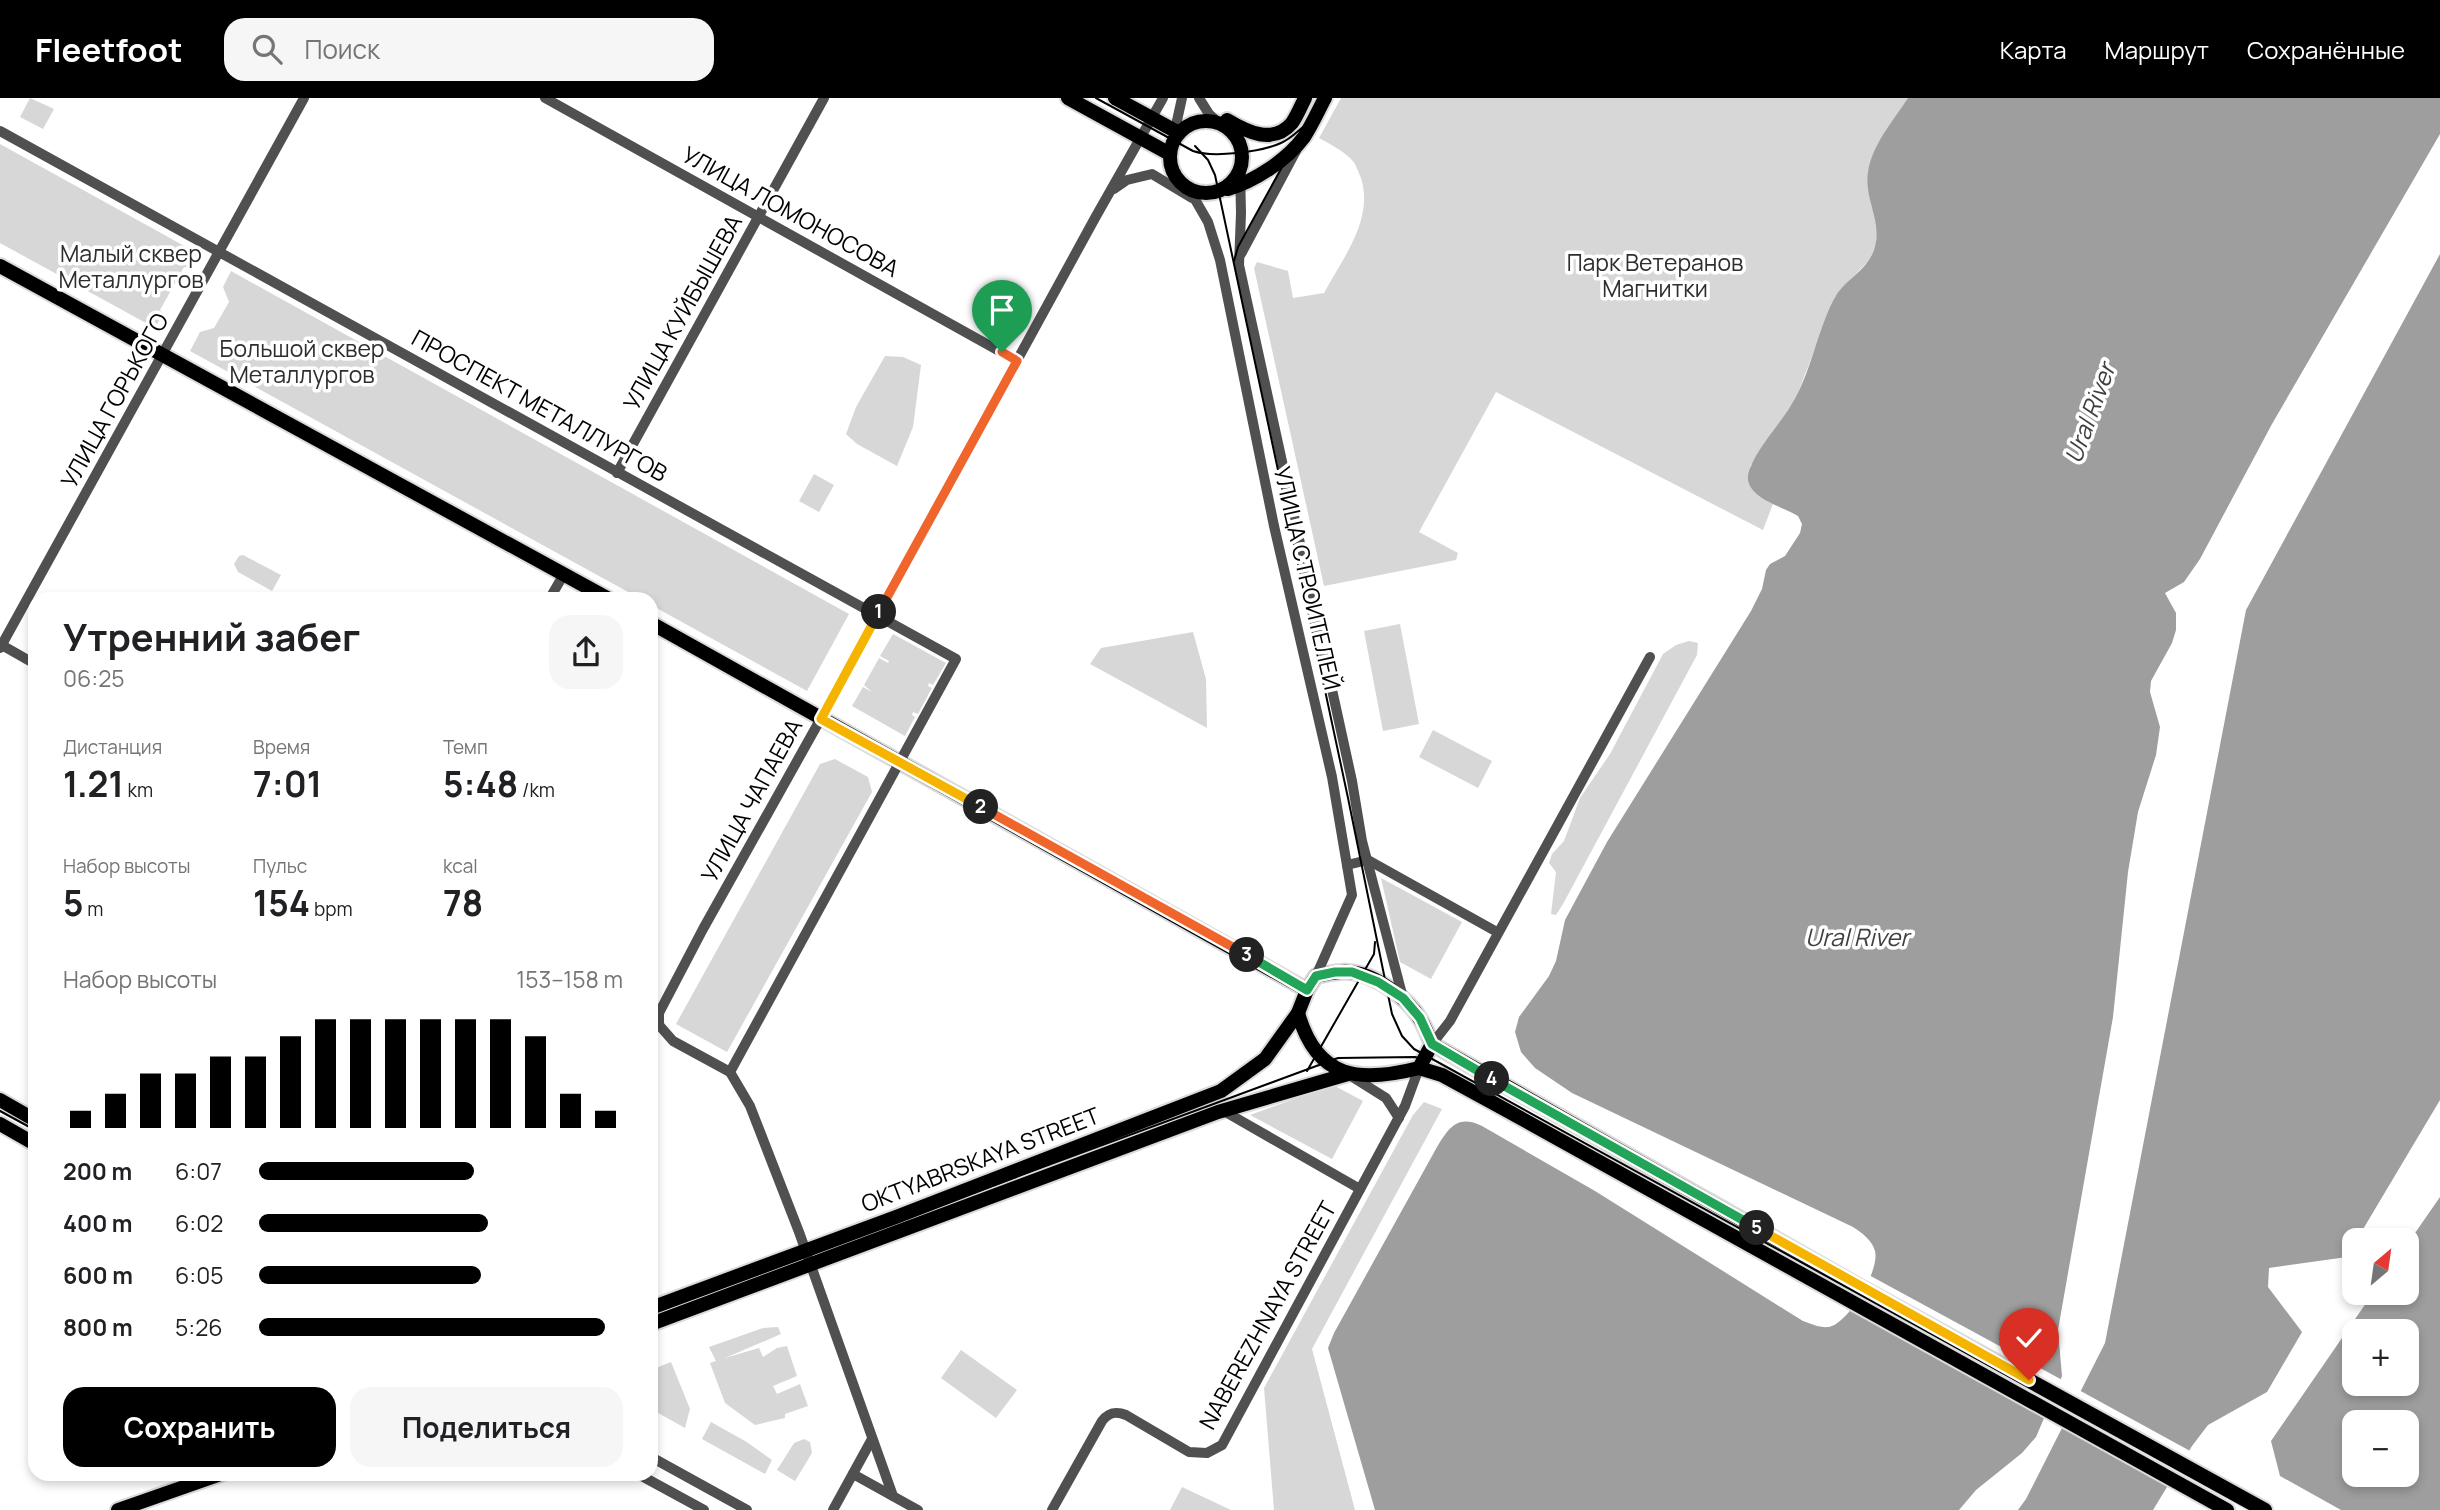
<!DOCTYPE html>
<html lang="ru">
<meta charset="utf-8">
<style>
:root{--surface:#fff;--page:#f6f6f6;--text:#202124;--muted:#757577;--accent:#000}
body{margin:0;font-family:Manrope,sans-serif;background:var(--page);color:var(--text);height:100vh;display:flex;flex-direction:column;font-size:26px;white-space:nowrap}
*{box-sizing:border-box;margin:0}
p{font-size:23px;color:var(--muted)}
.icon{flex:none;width:38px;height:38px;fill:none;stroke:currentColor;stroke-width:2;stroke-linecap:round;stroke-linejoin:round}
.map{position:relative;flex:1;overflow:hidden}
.sheet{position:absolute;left:28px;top:494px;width:630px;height:889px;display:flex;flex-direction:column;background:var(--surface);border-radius:21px;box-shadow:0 4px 10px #0003}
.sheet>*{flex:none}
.needle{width:46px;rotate:29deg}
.controls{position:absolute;left:2342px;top:1130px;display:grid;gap:14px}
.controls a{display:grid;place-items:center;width:77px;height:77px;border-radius:14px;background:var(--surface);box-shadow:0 4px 10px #0003;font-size:35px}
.pin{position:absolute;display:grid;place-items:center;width:60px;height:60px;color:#fff;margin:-72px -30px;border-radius:50% 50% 50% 0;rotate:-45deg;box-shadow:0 0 7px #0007}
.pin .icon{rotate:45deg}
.km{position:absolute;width:35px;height:35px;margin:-18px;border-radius:50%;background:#222;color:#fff;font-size:19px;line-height:35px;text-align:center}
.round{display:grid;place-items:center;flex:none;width:74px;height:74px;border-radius:21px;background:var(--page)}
.overview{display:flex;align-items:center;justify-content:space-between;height:119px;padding:0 35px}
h1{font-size:38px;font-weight:700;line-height:52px}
.metrics{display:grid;grid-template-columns:repeat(3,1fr);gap:10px;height:119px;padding:7px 35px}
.metrics div{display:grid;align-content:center}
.metrics b{font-size:35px;font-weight:700}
.metrics small{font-size:19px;font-weight:400}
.metrics p{font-size:19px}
.chart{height:196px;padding:14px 35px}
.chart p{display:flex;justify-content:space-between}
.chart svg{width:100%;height:126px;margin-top:7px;stroke:var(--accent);stroke-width:6}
.primary-button{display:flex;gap:14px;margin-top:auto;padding:14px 35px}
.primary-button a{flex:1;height:80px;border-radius:21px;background:var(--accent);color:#fff;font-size:28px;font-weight:700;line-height:80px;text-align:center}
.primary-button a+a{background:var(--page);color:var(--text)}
ul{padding:0 35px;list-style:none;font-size:23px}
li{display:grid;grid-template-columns:112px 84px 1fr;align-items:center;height:52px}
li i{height:18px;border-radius:9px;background:var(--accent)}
header{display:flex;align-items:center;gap:42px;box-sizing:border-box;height:98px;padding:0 35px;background:var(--accent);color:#fff}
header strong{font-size:33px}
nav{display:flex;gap:38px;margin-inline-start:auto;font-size:24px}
.search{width:490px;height:63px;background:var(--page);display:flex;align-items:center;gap:18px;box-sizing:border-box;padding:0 24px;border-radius:21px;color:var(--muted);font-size:26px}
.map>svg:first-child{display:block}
</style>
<header>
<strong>Fleetfoot</strong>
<div class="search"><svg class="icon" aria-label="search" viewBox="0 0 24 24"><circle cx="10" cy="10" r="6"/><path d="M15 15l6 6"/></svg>Поиск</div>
<nav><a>Карта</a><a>Маршрут</a><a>Сохранённые</a></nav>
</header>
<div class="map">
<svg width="2440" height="1412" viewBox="0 0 2440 1412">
<rect width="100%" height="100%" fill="#fff"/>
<!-- green -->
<g fill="#d7d7d7">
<path d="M30 0 54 11 43 31 20 19Z"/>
<path d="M1341 0H1908L1878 46 1868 75V90L1878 128 1876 146 1870 161 1835 199 1799 292 1791 309 1750 368 1761 398 1773 406 1763 432 1496 294 1419 434 1458 455 1456 462 1324 488 1254 170 1257 164 1288 173 1293 200 1324 195C1343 160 1374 121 1361 80 1358 73 1356 66 1351 61 1342 52 1330 46 1319 40Z"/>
<path d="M0 46 197 155 188 170 184 169 160 212 163 215 155 230 0 145Z"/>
<path d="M231 173 849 516 807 593 651 507V500H639L190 253 200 234 214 230 229 204 223 189Z"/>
<path d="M885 258 903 259 921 267 913 329 897 368 857 346 846 336 856 309Z"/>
<path d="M814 376 834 387 819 414 799 403Z"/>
<path d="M243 457 281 477 272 493 238 474 234 466 239 458Z"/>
<path d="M1400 526 1419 626 1383 633 1364 533Z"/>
<path d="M1193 534 1206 581 1207 630 1090 566 1101 550Z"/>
<path d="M893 536 946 565 933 587 929 585 928 588 932 590 918 616 913 614 912 617 915 619 905 638 852 608 863 589 872 594 864 587 879 560 888 565 889 563 880 558Z"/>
<path d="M1689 543 1698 545 1697 557 1563 806 1556 817 1551 816 1556 774 1549 765 1552 756 1564 743 1580 700 1610 656 1663 556 1676 547Z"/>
<path d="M1433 632 1492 663 1478 690 1419 659Z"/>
<path d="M835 661 868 679 872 694 727 954 676 926 820 666Z"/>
<path d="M1381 780 1462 824 1431 881 1400 864Z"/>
<path d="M1333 987 1363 1003 1332 1061 1250 1017Z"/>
<path d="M1424 1004 1442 1011 1312 1251 1355 1412H1274L1264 1290 1413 1017Z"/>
<path d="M778 1229 781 1236 725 1260 759 1250 763 1259 777 1250 787 1248 797 1278 773 1288 777 1296 800 1286 808 1308 785 1316V1320L755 1327 725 1305 710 1265 716 1263 709 1249 763 1230Z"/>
<path d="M961 1252 1017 1292 996 1320 941 1280Z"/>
<path d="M671 1264 690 1311 685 1330 651 1311V1272Z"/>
<path d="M711 1324 745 1343 772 1362 765 1376 702 1341Z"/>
<path d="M804 1341 810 1344 812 1355 795 1383 777 1372 794 1345Z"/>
<path d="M1182 1389 1231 1412H1170Z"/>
</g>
<!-- water -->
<g fill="#9e9e9e" fill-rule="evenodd">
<path d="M1908 0H2440V36L2272 326 2200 461 2184 484 2165 495 2176 515V532L2172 545 2151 583 2150 594 2160 629 2156 657 2138 714 2128 774 2113 919 2058 1232 2062 1278 2036 1339 2022 1355 1976 1392 1959 1412H1375L1328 1250 1334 1235 1437 1049C1449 1029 1458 1016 1482 1028L1595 1093 1803 1223C1811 1226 1820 1230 1829 1229 1849 1225 1880 1172 1875 1153 1872 1142 1862 1135 1853 1129L1572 995 1535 970 1521 954 1515 934 1519 919 1549 878 1556 863 1565 822 1607 744 1751 513 1762 491 1766 472 1770 466 1785 458 1800 435 1802 426 1798 418C1783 409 1751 401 1748 382 1746 363 1780 326 1790 309 1811 276 1816 236 1834 201 1842 185 1859 177 1869 162 1889 130 1863 105 1868 74 1872 47 1893 23 1908 0Z"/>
<path d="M2440 156V1002L2356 1143H2354V1147L2347 1159 2269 1170 2268 1189 2302 1234 2267 1294 2208 1327 2192 1348 2153 1412H2018L2026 1401 2105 1245 2246 512Z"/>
<path d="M2440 1099V1412H2341L2280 1378 2271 1343 2373 1195H2406V1148ZM2354 1234H2406V1286H2354ZM2354 1325H2406V1377H2354Z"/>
</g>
<!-- pier -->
<g fill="#fff">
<path d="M1867 1176 2064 1283 2049 1320 1849 1210Z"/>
<path d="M2077 1291 2192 1354 2172 1387 2060 1326Z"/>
</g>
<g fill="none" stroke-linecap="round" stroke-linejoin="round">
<!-- major casing -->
<g stroke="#dbdbdb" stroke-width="18">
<g id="major">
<path d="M1068 0 1170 56"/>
<path d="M1115 0 1179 35"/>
<path d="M1227 22C1247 34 1273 47 1292 25 1297 18 1301 8 1305 0"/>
<circle cx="1206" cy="59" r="36"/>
<path d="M1228 91C1255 83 1287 62 1304 39 1312 27 1318 13 1325 0"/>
<path d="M0 168 607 500"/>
<path d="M651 525 1307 892"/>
<path d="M1298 915C1317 982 1360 985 1419 970L1432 946"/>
<path d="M1432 946 1855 1186 2265 1412"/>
<path d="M1419 970 1442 977 1497 1007 2227 1412"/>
<path d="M0 1002 35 1022"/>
<path d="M0 1026 35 1046"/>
<path d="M651 1210 896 1119 1221 993 1265 961 1298 915 1307 892 1316 878C1327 876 1337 873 1349 874 1373 875 1408 900 1420 921 1425 928 1428 938 1432 946"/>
<path d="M651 1226 1218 1014 1348 976"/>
<path d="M118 1412 221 1376"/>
</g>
</g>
<!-- minor -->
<g stroke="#505050" stroke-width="10">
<path d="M545 0 1017 263"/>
<path d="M1199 0 1209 16 1221 27"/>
<path d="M0 33 956 561 730 974"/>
<path d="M1171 50 1182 0"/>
<path d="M1240 71 1241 115 1239 167 1352 683 1362 743 1403 900"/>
<path d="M1114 91 1127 82 1152 76 1192 100"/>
<path d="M1189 91 1208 124 1220 162 1274 428 1332 679 1352 797 1316 878"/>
<path d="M1241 156 1296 53"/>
<path d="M617 375 824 0"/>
<path d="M550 500 564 476"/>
<path d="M0 546 35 566"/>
<path d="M0 550 304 0"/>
<path d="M1347 767 1368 762 1497 834"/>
<path d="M1432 946 1450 923 1650 559"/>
<path d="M1351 978 1386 1000 1399 1020"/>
<path d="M1222 1012 1360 1091"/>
<path d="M651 1359 747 1412"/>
<path d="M638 1376 704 1412"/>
<path d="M853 1376 918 1412"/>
<path d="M893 1398 799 1134 750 1008 730 974 673 943 659 927V915L703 831 829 606 1095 120 1163 0"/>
<path d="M833 1412 872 1341"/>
<path d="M1052 1412 1102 1323C1109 1314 1116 1313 1126 1317L1189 1354 1207 1355 1222 1347 1405 1008 1419 970"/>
</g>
<!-- major -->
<use href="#major" stroke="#000" stroke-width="14"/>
<!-- tram -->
<g stroke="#000" stroke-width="2">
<path d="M1096 0 1193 53C1213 60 1261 54 1281 45 1289 42 1296 35 1303 29"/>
<path d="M1195 48 1208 62 1215 77 1348 700 1392 916 1402 938 1414 951 2251 1412"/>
<path d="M1234 163 1238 149 1320 0"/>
<path d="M1307 973 1374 856 1375 844"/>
<path d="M0 1013 35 1032"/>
<path d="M651 1214 1338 960 1415 959 1427 962"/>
</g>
</g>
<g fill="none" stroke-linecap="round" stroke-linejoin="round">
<!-- split-1 casing -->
<g stroke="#fff" stroke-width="14">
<path id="split-1" d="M879 514 1017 263 1002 254"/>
</g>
<!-- split-2 casing -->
<g stroke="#fff" stroke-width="14">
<path id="split-2" d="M879 514 821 621 981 709"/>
</g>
<!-- split-3 casing -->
<g stroke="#fff" stroke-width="14">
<path id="split-3" d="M981 709 1247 857"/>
</g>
<!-- split-4 casing -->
<g stroke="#fff" stroke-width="14">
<path id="split-4" d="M1247 857 1307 892 1316 878 1335 874H1352L1378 884 1403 900 1420 920 1432 946 1492 981"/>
</g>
<!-- split-5 casing -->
<g stroke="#fff" stroke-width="14">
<path id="split-5" d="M1492 981 1757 1130"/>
</g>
<!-- split-6 casing -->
<g stroke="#fff" stroke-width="14">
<path id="split-6" d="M1757 1130 2029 1282"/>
</g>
<!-- split-1 -->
<use href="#split-1" stroke="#f0652b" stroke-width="9"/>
<!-- split-2 -->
<use href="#split-2" stroke="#f5b400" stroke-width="9"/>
<!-- split-3 -->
<use href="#split-3" stroke="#f0652b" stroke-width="9"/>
<!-- split-4 -->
<use href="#split-4" stroke="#22a559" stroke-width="9"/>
<!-- split-5 -->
<use href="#split-5" stroke="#22a559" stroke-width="9"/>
<!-- split-6 -->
<use href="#split-6" stroke="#f5b400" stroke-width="9"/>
</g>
<g text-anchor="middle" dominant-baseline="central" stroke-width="7" stroke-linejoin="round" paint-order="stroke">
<!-- street labels -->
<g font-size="23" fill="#000" stroke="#fff">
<text transform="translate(791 113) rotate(29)">УЛИЦА ЛОМОНОСОВА</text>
<text transform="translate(682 214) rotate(-61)">УЛИЦА КУЙБЫШЕВА</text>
<text transform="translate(114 302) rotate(-61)">УЛИЦА ГОРЬКОГО</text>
<text transform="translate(540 307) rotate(29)">ПРОСПЕКТ МЕТАЛЛУРГОВ</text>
<text transform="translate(1308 480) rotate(77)">УЛИЦА СТРОИТЕЛЕЙ</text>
<text transform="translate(751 702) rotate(-61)">УЛИЦА ЧАПАЕВА</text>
<text transform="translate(980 1061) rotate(-21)">OKTYABRSKAYA STREET</text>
<text transform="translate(1267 1217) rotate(-61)">NABEREZHNAYA STREET</text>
</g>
<!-- park labels -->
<g font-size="23" fill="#2e2e2e" stroke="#fff">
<text x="131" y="155">Малый сквер<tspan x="131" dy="26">Металлургов</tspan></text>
<text x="1655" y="164">Парк Ветеранов<tspan x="1655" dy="26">Магнитки</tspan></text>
<text x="302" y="250">Большой сквер<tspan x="302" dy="26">Металлургов</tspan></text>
</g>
<!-- water labels -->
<g font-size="24" font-style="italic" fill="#3f3f3f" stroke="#fff">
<text transform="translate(2089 315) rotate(-70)">Ural River</text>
<text x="1857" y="838">Ural River</text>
</g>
</g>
</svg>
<div class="controls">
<a><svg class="needle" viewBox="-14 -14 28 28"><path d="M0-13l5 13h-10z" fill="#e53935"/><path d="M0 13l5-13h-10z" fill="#757577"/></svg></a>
<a>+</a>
<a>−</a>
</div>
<div class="pin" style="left:1002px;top:254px;background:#1e9e55"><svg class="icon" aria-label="arrive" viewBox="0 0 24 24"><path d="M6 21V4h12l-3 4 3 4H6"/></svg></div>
<div class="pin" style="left:2029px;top:1282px;background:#d93025"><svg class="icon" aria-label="check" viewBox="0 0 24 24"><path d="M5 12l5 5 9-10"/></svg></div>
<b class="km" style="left:879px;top:514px">1</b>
<b class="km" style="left:981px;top:709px">2</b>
<b class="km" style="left:1247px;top:857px">3</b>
<b class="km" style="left:1492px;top:981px">4</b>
<b class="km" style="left:1757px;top:1130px">5</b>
<section class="sheet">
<div class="overview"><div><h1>Утренний забег</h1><p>06:25</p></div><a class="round"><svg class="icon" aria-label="share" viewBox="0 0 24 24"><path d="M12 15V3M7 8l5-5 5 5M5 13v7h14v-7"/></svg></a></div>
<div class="metrics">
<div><p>Дистанция</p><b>1.21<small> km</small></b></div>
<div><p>Время</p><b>7:01</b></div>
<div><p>Темп</p><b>5:48<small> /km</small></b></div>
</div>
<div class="metrics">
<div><p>Набор высоты</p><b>5<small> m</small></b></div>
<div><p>Пульс</p><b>154<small> bpm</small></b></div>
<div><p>kcal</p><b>78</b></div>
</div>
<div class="chart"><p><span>Набор высоты</span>153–158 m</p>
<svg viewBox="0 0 160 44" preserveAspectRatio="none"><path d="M5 44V38M15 44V32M25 44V25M35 44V25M45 44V19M55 44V19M65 44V12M75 44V6M85 44V6M95 44V6M105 44V6M115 44V6M125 44V6M135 44V12M145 44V32M155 44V38"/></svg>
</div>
<ul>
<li><b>200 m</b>6:07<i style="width:59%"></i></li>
<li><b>400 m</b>6:02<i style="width:63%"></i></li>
<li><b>600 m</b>6:05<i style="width:61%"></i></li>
<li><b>800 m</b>5:26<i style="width:95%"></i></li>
</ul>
<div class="primary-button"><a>Сохранить</a><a>Поделиться</a></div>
</section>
</div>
